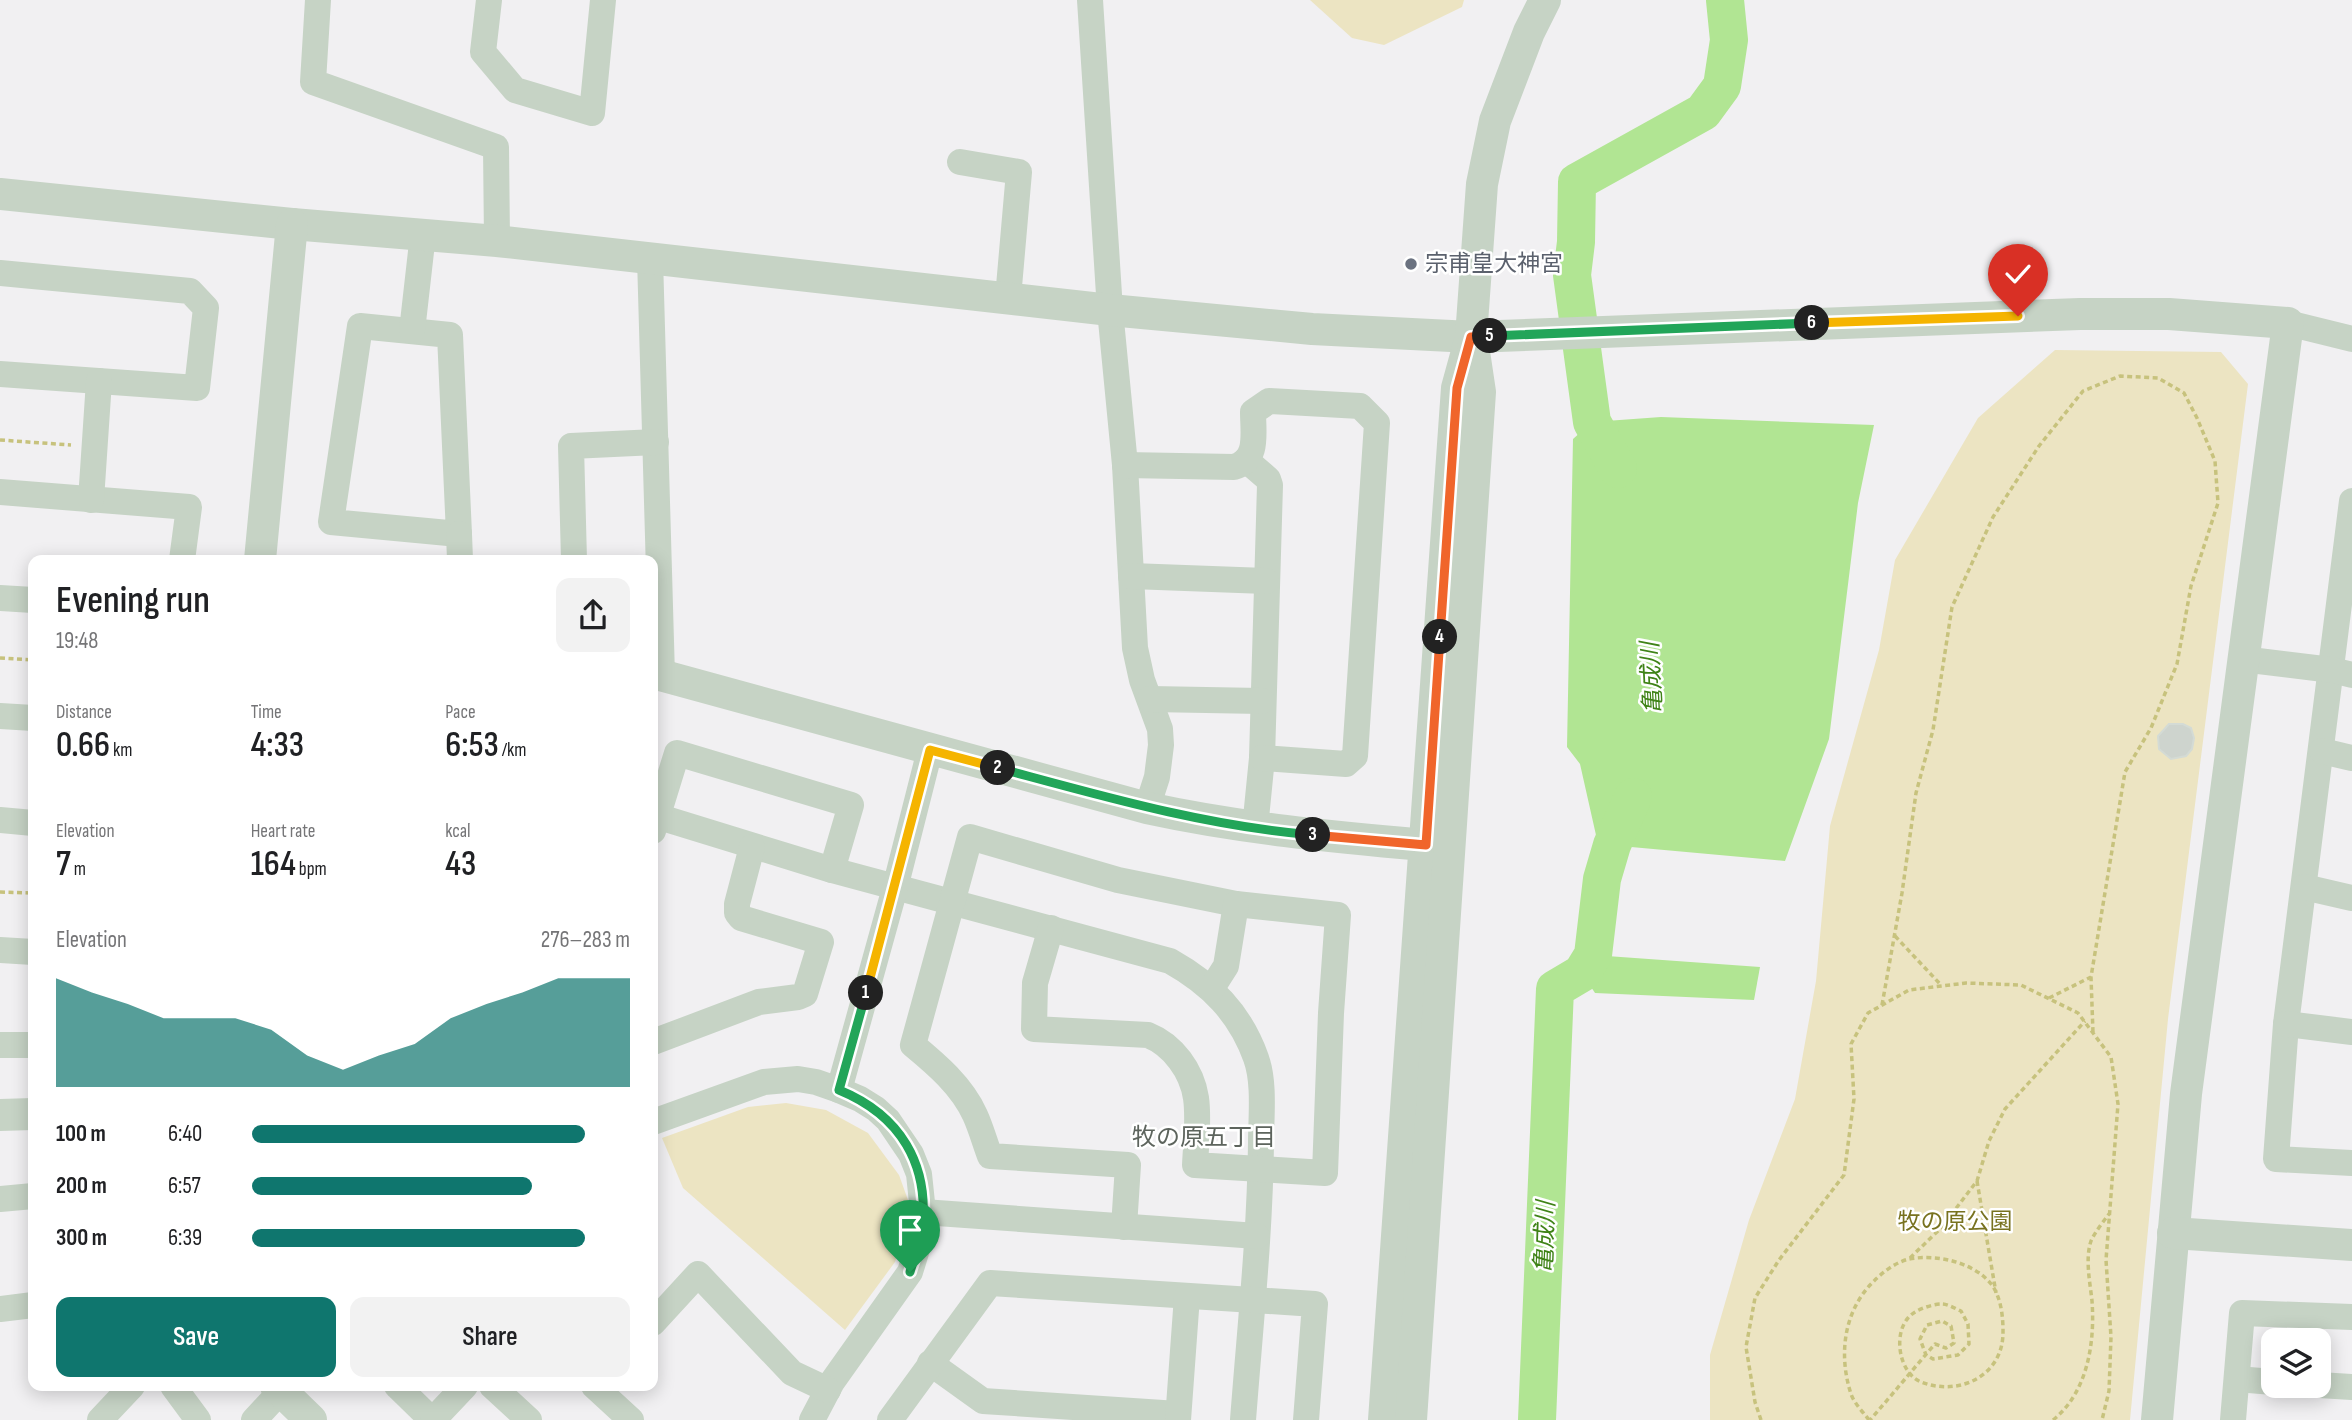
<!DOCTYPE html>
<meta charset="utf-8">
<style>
:root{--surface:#fff;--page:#f2f2f2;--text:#202124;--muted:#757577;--accent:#0f766e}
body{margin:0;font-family:"Sofia Sans Condensed","Noto Sans JP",sans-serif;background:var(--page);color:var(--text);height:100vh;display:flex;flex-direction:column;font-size:26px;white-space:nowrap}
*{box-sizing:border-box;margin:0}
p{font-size:23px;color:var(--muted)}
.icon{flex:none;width:38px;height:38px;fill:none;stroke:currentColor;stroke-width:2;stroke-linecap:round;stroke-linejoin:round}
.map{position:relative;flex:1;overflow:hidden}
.details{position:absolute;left:28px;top:555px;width:630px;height:836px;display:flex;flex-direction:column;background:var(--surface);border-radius:14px;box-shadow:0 4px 18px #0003}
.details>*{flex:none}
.fabs{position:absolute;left:2261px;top:1328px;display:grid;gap:14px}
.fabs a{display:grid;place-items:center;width:70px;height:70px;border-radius:14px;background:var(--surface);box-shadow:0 4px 18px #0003;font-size:35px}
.pin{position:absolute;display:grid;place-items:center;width:60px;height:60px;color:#fff;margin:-72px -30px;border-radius:50% 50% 50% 0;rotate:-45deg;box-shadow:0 0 7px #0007}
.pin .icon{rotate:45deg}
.km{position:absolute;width:35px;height:35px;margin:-18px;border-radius:50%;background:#222;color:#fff;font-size:19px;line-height:35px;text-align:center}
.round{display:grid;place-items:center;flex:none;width:74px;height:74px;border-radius:14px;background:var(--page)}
.summary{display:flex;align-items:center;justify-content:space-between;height:119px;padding:0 28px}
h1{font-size:38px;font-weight:600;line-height:52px}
.stats{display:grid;grid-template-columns:repeat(3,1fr);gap:10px;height:119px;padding:7px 28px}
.stats div{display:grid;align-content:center}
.stats b{font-size:35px;font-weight:600}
.stats small{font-size:19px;font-weight:400}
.stats p{font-size:19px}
.chart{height:196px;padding:14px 28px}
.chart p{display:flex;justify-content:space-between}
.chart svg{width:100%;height:126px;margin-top:7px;fill:var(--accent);opacity:.7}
.action{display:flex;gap:14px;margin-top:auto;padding:14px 28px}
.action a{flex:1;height:80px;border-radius:14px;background:var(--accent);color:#fff;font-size:28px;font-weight:600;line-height:80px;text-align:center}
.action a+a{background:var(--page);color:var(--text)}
ul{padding:0 28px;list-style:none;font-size:23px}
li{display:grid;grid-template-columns:112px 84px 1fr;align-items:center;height:52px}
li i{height:18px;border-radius:9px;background:var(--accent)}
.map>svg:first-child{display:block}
</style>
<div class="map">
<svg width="2352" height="1420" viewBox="0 0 2352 1420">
<rect width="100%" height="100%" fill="#f1f0f2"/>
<!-- green -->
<g fill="#ece4c2">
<path d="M1310 0H1464L1462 7 1384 45 1352 38Z"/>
<path d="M2055 350 2221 352 2248 384 2168 1019 2130 1420H1710V1355L1749 1220 1795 1099 1816 981 1830 826 1879 650 1895 560 1978 418Z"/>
<path d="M786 1103 826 1110 868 1133 899 1175 908 1200 906 1228 895 1262 845 1330 683 1188 662 1138 748 1107Z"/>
</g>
<!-- water -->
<g fill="#b1e593">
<path d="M1661 417 1874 425 1858 503 1829 739 1785 861 1598 844 1580 764 1567 747 1573 439 1592 422Z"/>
<path d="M1593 955 1760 967 1754 1000 1595 993 1582 973Z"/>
</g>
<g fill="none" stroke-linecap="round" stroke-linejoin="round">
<!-- river -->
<g stroke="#b1e593" stroke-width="38">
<path d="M1618 469 1592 422 1572 275 1576 242 1577 182 1703 112 1722 86 1729 40 1725 0"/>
<path d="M1537 1420 1555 989 1582 973 1593 955 1602 879 1612 845 1633 797"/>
</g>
</g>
<!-- building -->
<path fill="#ced4ce" stroke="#d4dbd5" stroke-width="2" d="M2169 724H2183L2191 728 2194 738 2192 749 2186 756 2171 759 2159 749 2158 736Z"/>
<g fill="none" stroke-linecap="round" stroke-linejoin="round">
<!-- path -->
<g stroke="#c7c27d" stroke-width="3.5" stroke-dasharray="5 3.5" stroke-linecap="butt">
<path d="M0 440 71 445"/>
<path d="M0 658 33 660"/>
<path d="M0 892 33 893"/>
<path d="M1895 936 1941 985"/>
<path d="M2049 998 2091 977"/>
<path d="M1882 1005 1902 893 1916 793 1933 730 1952 607 1993 517 2039 446 2083 391 2120 376 2158 378 2184 393 2197 418 2215 461 2218 503 2191 586 2177 664 2151 728 2125 772 2091 977 2093 1033"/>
<path d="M1977 1181 1996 1293"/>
<path d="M1910 1258 1941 1228 1977 1181 1989 1141 2005 1109 2085 1021"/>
<path d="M1761 1420 1755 1402 1746 1347 1755 1298 1779 1260 1844 1175 1854 1099 1851 1044 1868 1013 1909 990 1966 983 2021 985 2078 1013 2111 1057 2118 1104 2106 1260 2111 1337 2109 1391 2102 1420"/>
<path d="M1869 1420C1863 1412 1854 1403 1851 1394 1838 1354 1844 1310 1874 1281 1883 1272 1896 1262 1909 1259 1937 1254 1974 1262 1992 1285 2001 1298 2003 1316 2003 1331 2004 1375 1960 1397 1921 1382 1899 1373 1893 1335 1908 1318 1914 1310 1932 1304 1942 1304 1948 1304 1956 1309 1961 1311L1968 1324 1969 1344 1958 1355 1933 1359 1926 1355 1920 1339 1927 1325 1942 1321 1951 1326 1954 1343 1946 1348 1935 1344C1913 1369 1892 1395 1870 1420"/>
<path d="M2053 1420C2088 1392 2095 1342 2092 1301 2090 1282 2085 1259 2091 1241 2095 1232 2103 1222 2109 1214"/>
</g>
<!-- minor -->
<g stroke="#c6d3c5" stroke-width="26">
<path d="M318 0 313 82 496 147 497 241"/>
<path d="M489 0 483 52 515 90 592 113 603 0"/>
<path d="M1090 0 1110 310 1125 465 1135 648 1142 680 1160 729 1161 745 1157 777 1147 808"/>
<path d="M960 162 1019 172 1008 298"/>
<path d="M650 258 662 676"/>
<path d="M0 273 190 291 206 308 197 388 0 374"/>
<path d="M2288 323 2352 339"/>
<path d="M360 326 450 335 459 534 331 522Z"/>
<path d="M412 331 423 234"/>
<path d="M1246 460 1268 479 1270 485 1262 758 1255 828"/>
<path d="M1125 465 1234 467C1259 460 1253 433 1253 412L1269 401 1360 406 1377 423 1355 756 1346 764 1262 758"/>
<path d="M0 492 189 507 182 560"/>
<path d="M91 500 99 381"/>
<path d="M2352 501 2286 1024 2276 1159 2352 1163"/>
<path d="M459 534 460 560"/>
<path d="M574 560 571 446 656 442"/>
<path d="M1131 576 1266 581"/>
<path d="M0 598 33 600"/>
<path d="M2242 659 2332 670 2352 675"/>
<path d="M1150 699 1262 701"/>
<path d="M0 716 33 718"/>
<path d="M2322 751 2352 758"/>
<path d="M653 815 832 870 1170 961C1211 984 1240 1013 1256 1058 1265 1083 1261 1117 1261 1143 1260 1235 1250 1328 1243 1420"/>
<path d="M0 820 33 823"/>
<path d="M653 831 677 753 851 805 832 870"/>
<path d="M2304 887 2352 898"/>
<path d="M1051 928 1035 983 1034 1029 1148 1035C1173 1045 1192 1071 1196 1098 1199 1119 1196 1144 1195 1165L1325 1173 1331 1013 1338 915 1236 904 1118 880 970 837 913 1045C936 1064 962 1086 975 1115 981 1128 985 1143 990 1156L1128 1165 1124 1227"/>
<path d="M0 950 33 952"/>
<path d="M1212 988 1226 966 1236 904"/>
<path d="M2286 1024 2352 1032"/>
<path d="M653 1042 759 1002 798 997 805 994 821 942 741 918 737 913V904L752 847"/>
<path d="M0 1045H33"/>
<path d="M839 1090 895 888 930 750"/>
<path d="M653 1122 764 1082 798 1079 816 1082 839 1090 860 1099 876 1109 888 1120 911 1154 919 1174 923 1212 922 1233 910 1272 832 1382 812 1420"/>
<path d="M0 1199 33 1196"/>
<path d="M923 1212 1257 1236"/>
<path d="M0 1309 33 1305"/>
<path d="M653 1323 698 1274 792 1373 828 1390"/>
<path d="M930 1363 983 1401 1178 1414"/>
<path d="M2237 1379 2273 1382"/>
<path d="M2319 1385 2352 1387"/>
<path d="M173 1386 198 1420"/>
<path d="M397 1386 432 1420"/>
<path d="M492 1386 529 1420"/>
<path d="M594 1386 631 1420"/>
<path d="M100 1420 132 1386"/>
<path d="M254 1420 280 1392"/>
<path d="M433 1420 465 1386"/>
<path d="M890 1420 990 1283 1315 1304 1306 1420"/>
<path d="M1178 1420 1187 1296"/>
<path d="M2233 1420 2242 1313 2352 1317"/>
</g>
<!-- tertiary -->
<g stroke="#c6d3c5" stroke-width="32">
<path d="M0 194 292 224 497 241 1110 310 1312 329 1471 337 2080 314H2169L2288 323 2186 1094 2157 1420"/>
<path d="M260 560 292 224"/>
<path d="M653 673 1147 808C1239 828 1332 837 1425 845"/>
<path d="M0 1115 33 1114"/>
<path d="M2173 1233 2352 1245"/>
<path d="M276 1386 311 1420"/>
<path d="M1384 1420 1457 388 1471 337 1482 184 1495 121 1529 32 1545 0"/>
<path d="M1411 1420 1480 392 1473 345"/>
</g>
</g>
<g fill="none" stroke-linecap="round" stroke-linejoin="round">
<!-- split-1 casing -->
<g stroke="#fff" stroke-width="14">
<path id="split-1" d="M866 993 839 1090C900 1115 930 1164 922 1230 921 1244 914 1258 910 1272"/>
</g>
<!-- split-2 casing -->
<g stroke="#fff" stroke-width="14">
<path id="split-2" d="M866 993 930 750 998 768"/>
</g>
<!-- split-3 casing -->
<g stroke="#fff" stroke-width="14">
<path id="split-3" d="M998 768C1102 796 1205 826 1313 835"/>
</g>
<!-- split-4 casing -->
<g stroke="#fff" stroke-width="14">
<path id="split-4" d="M1313 835 1426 845 1440 637"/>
</g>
<!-- split-5 casing -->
<g stroke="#fff" stroke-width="14">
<path id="split-5" d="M1440 637 1457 388 1471 337 1490 336"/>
</g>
<!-- split-6 casing -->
<g stroke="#fff" stroke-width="14">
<path id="split-6" d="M1490 336 1812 323"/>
</g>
<!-- split-7 casing -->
<g stroke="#fff" stroke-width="14">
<path id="split-7" d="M1812 323 2018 316"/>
</g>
<!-- split-1 -->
<use href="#split-1" stroke="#22a559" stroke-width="9"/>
<!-- split-2 -->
<use href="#split-2" stroke="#f5b400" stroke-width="9"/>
<!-- split-3 -->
<use href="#split-3" stroke="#22a559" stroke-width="9"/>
<!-- split-4 -->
<use href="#split-4" stroke="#f0652b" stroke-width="9"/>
<!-- split-5 -->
<use href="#split-5" stroke="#f0652b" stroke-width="9"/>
<!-- split-6 -->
<use href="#split-6" stroke="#22a559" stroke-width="9"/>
<!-- split-7 -->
<use href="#split-7" stroke="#f5b400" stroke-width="9"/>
</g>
<!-- markers -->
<circle fill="#6b7280" stroke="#fff" stroke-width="2.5" cx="1411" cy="264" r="7"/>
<g text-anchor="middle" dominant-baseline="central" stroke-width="5" stroke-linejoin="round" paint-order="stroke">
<!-- worship labels -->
<g font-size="23" fill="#5b616d" stroke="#fff" text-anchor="start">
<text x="1425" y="264">宗甫皇大神宮</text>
</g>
<!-- park labels -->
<g font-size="23" fill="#78721f" stroke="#fff">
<text x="1955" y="1222">牧の原公園</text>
</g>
<!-- water labels -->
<g font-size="24" font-style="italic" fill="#3f8317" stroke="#fff">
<text transform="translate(1652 678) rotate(-93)">亀成川</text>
<text transform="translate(1545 1237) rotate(-88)">亀成川</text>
</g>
<!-- neighbourhood labels -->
<g font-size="24" fill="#5d645d" stroke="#fff">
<text x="1204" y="1137">牧の原五丁目</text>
</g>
</g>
</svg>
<div class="fabs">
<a><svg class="icon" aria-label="layers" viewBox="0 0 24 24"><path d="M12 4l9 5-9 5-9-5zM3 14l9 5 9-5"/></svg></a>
</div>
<div class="pin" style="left:910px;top:1272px;background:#1e9e55"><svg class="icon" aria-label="arrive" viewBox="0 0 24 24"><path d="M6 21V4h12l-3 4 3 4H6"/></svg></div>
<div class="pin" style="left:2018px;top:316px;background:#d93025"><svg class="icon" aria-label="check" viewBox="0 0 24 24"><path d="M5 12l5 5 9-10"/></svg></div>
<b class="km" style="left:866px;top:993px">1</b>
<b class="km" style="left:998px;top:768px">2</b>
<b class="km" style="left:1313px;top:835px">3</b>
<b class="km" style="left:1440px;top:637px">4</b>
<b class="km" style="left:1490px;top:336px">5</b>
<b class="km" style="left:1812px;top:323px">6</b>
<section class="details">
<div class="summary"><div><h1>Evening run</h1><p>19:48</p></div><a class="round"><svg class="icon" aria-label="share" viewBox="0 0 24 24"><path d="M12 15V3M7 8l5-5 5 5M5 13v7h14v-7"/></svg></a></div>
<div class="stats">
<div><p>Distance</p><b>0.66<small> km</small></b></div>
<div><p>Time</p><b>4:33</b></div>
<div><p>Pace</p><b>6:53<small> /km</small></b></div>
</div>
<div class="stats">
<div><p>Elevation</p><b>7<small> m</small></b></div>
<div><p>Heart rate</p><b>164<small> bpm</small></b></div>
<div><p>kcal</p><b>43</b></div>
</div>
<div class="chart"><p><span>Elevation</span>276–283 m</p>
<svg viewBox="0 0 160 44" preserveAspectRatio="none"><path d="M0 44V6L10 11L20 15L30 20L40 20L50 20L60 24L70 33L80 38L90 33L100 29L110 20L120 15L130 11L140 6L150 6L160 6V44z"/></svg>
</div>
<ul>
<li><b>100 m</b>6:40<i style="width:88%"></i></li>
<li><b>200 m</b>6:57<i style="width:74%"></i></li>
<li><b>300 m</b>6:39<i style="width:88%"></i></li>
</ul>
<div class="action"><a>Save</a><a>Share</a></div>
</section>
</div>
